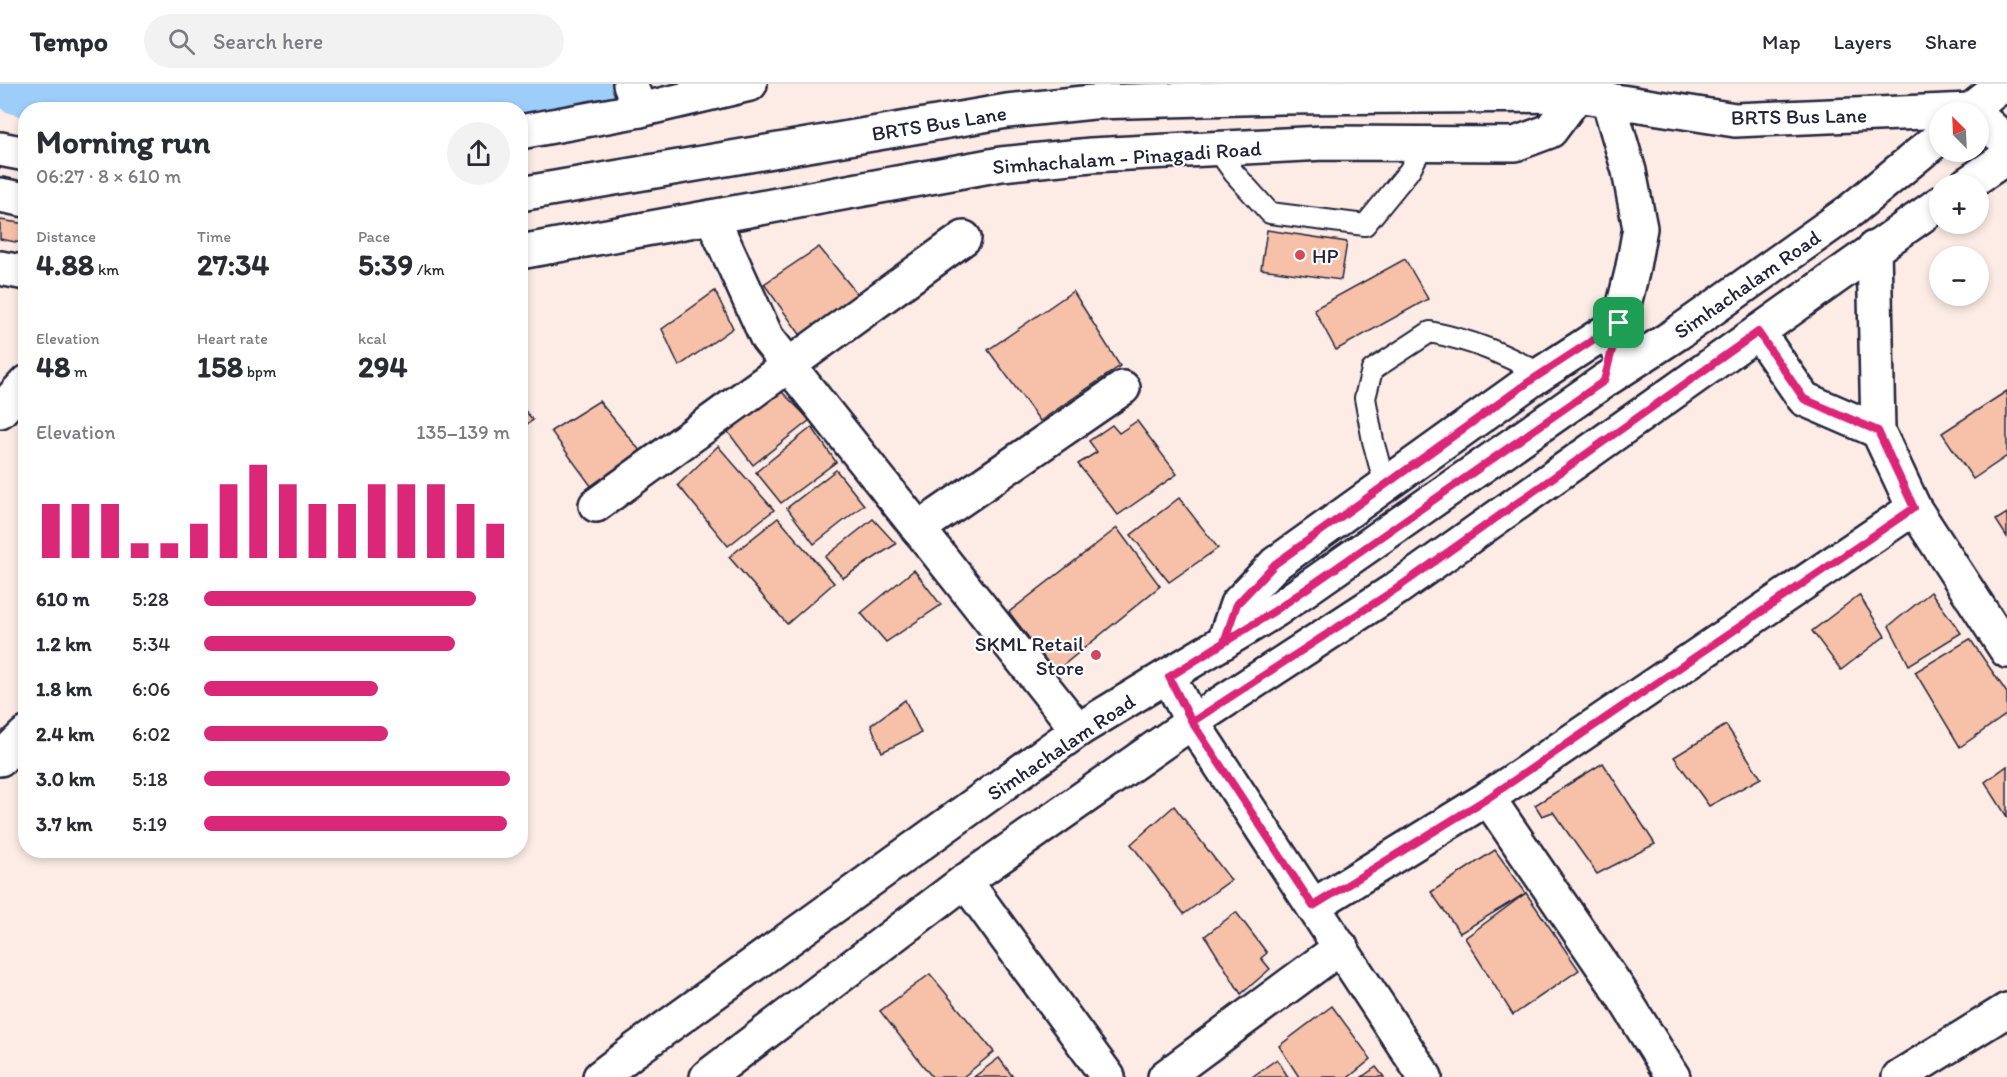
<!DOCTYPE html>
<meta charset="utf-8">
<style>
:root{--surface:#fff;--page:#f2f2f3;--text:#2b2b33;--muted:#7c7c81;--line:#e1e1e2;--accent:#db2777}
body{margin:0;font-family:Itim,sans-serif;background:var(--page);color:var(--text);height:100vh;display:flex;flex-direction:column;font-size:22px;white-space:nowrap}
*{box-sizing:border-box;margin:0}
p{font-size:20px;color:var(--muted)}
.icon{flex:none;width:33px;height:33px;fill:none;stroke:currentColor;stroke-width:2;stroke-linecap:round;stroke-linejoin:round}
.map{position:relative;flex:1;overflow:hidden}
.panel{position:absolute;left:18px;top:18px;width:510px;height:756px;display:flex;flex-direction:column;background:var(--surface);border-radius:24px;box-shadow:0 3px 9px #0003}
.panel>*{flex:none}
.needle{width:39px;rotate:336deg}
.fabs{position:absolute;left:1929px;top:18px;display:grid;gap:12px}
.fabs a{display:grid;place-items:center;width:60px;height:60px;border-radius:50%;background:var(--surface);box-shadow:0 3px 9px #0003;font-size:30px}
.pin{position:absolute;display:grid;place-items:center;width:51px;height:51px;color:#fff;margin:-26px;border-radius:12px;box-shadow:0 3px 9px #0006}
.round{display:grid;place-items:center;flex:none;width:63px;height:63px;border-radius:32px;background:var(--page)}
.head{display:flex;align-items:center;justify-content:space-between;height:102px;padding:0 18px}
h1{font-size:33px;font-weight:700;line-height:45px}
.stats{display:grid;grid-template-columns:repeat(3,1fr);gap:9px;height:102px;padding:6px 18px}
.stats div{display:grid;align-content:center}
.stats b{font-size:30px;font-weight:700}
.stats small{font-size:16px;font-weight:400}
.stats p{font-size:16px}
.chart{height:168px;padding:12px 18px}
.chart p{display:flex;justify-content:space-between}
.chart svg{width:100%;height:108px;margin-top:6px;stroke:var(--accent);stroke-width:6}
ul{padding:0 18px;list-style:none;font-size:20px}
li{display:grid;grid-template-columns:96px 72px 1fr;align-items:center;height:45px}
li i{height:15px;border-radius:8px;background:var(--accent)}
header{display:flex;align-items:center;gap:36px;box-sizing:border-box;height:84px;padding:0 30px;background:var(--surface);border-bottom:2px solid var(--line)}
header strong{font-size:28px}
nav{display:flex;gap:33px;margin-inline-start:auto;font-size:21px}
.search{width:420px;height:54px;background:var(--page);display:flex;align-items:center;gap:15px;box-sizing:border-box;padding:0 21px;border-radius:33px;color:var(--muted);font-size:22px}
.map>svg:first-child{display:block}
</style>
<header>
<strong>Tempo</strong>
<div class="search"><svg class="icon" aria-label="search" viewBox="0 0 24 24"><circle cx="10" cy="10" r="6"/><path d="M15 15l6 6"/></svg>Search here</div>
<nav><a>Map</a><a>Layers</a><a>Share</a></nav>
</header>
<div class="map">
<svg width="2007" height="993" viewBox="0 0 2007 993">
<rect width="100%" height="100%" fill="#fcece5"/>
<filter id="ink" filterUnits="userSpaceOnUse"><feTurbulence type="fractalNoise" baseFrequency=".0167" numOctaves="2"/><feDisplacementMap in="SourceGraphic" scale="12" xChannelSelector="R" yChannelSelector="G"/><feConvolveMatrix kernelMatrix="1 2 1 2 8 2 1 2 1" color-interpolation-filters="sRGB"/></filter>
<g filter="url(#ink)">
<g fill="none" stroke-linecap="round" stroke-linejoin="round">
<!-- river -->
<path stroke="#9dcdf9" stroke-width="62" d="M20 0 75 13 538 16 598 0"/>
</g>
<!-- building -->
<g fill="#f6c1a8" stroke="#22223b" stroke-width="1.5">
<path d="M0 136 26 140V160L0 155Z"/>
<path d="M1267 146 1347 158 1341 196 1261 185Z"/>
<path d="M819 163 859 212 804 256 764 200Z"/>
<path d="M1405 175 1428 215 1336 266 1314 225Z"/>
<path d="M715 207 733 244 679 282 662 245Z"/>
<path d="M1073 207 1120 282 1040 337 988 266Z"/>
<path d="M779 305 810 336 753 381 725 344Z"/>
<path d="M2007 307V372L1973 395 1942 349Z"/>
<path d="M599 317 641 368 594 406 551 347Z"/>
<path d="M520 321 533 336 520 345Z"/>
<path d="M1137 337 1177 390 1118 431 1078 380 1097 368 1089 357 1112 341 1119 349Z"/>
<path d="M812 343 836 378 781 419 756 388Z"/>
<path d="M718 362 774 426 728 462 678 401Z"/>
<path d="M836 386 864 421 814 460 787 424Z"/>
<path d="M1179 414 1218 464 1169 498 1131 451Z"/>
<path d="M2007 429V453L1996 436Z"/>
<path d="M778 434 834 499 787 540 729 473Z"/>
<path d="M873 435 896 460 843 494 825 473Z"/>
<path d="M1117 444 1160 502 1055 588 1009 528Z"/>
<path d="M914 486 941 521 886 558 861 529Z"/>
<path d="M1931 508 1961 549 1909 581 1889 542Z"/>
<path d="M1859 511 1885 552 1841 586 1812 547Z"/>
<path d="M1970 555 2007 609V630L1960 663 1915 588Z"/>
<path d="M905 616 921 649 882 668 871 641Z"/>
<path d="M1726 641 1761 694 1709 722 1674 673Z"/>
<path d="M1603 679 1655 760 1597 790 1553 728 1542 732 1535 721Z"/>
<path d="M2007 682V733L1985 698Z"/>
<path d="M1174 722 1231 796 1184 830 1131 760Z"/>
<path d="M1495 766 1526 809 1460 849 1431 808Z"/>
<path d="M1526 809 1579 886 1513 931 1465 854Z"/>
<path d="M1236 828 1267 869 1261 874 1270 885 1241 910 1205 852Z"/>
<path d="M930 890 994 968 963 993H932L880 927Z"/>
<path d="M1332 922 1371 975 1349 993H1299L1279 962Z"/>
<path d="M999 974 1013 993H974Z"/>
<path d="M1277 975 1288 993H1252Z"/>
<path d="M1376 983 1384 993H1362Z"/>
</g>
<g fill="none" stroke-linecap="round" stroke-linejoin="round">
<!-- service casing -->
<g stroke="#22223b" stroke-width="24">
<g id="service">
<path d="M1217 65 1234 89 1270 129 1365 141 1409 87 1424 60"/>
<path d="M1385 401 1373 357 1365 314 1372 286 1430 248C1474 257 1502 269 1541 290"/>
</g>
</g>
<!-- minor casing -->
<g stroke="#22223b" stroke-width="38">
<g id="minor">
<path d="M630 0 640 26"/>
<path d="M712 133 767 254 1078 646"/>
<path d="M1874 164 1878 347 1914 424 2007 567"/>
<path d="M1758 248 1804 315 1878 347"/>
<path d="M0 327 26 299"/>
<path d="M596 421 964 154"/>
<path d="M918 445 1123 304"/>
<path d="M1169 593 1192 638 1425 993"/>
<path d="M0 675 26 650"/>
<path d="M1488 714 1619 906 1673 993"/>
<path d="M965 797 1108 993"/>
<path d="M1313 822 1488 714 1914 424"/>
<path d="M1165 993 1341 863"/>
<path d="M1899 993 2007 926"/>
</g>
</g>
<!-- primary casing -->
<g stroke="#22223b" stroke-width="38">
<g id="primary">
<path d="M1608 15 1629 87 1640 144 1632 188 1614 261"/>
<path d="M1968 28 2004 0"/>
<path d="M1978 32 2007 58"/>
<path d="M520 48 640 26 750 0"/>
<path d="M0 65 26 70"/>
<path d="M1967 100 2007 73"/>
<path d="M520 110 1007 27 1093 18 1280 13 1577 11 1735 36 1971 26"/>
<path d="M0 111 26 116"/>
<path d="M520 168 1001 80 1091 71 1324 59 1515 60 1550 47 1577 11"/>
<path d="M0 184 26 189"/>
<path d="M1224 558 1237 520 1275 480 1530 297 1619 239"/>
<path d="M600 993 635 966 1078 646 1276 526 1604 297 1678 249 1850 127 1940 53"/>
<path d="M707 993 965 797 1192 638 1396 505 1940 119"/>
</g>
</g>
<!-- service -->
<use href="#service" stroke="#fff" stroke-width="20"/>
<!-- minor -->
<use href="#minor" stroke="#fff" stroke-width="33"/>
<!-- primary -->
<use href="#primary" stroke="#fff" stroke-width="33"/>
</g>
</g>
<g fill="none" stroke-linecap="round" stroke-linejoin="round" filter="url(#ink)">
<!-- route casing -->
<g stroke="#fff" stroke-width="12">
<path id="route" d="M1619 239 1530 297 1275 480 1237 520 1224 558 1169 593 1192 638 1396 505 1758 248 1804 315 1878 347 1914 424 1488 714 1313 822 1192 638 1169 593 1276 526 1604 297 1619 239"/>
</g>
<!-- route -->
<use href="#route" stroke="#db2777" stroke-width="8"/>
</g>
<!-- markers -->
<g fill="#d1495b" stroke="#fff" stroke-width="2">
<circle cx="1300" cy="171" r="6"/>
<circle cx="1096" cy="571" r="6"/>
</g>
<g text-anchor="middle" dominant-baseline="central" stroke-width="4.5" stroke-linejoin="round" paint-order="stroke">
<!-- street labels -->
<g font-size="21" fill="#22223b" stroke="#fff">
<text transform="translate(1799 32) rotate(-1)">BRTS Bus Lane</text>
<text transform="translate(939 39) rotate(-9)">BRTS Bus Lane</text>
<text transform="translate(1127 73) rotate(-4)">Simhachalam - Pinagadi Road</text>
<text transform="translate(1747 200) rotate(-35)">Simhachalam Road</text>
<text transform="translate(1061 663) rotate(-34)">Simhachalam Road</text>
</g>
<!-- poi labels -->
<g font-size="21" fill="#22223b" stroke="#fff" text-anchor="start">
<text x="1312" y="171">HP</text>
<text x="1084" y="559" text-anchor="end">SKML Retail<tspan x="1084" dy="24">Store</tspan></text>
</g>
</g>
</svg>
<div class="fabs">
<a><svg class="needle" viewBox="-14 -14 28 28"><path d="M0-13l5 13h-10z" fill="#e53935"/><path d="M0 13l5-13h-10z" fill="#7c7c81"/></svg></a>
<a>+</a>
<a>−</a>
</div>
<div class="pin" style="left:1619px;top:239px;background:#1e9e55"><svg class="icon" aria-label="arrive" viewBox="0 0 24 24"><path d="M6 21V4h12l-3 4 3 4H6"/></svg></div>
<section class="panel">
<div class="head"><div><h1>Morning run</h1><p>06:27 · 8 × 610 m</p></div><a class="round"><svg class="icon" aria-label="share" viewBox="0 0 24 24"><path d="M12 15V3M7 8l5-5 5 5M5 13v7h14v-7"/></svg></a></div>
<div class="stats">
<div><p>Distance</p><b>4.88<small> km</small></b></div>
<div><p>Time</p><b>27:34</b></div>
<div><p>Pace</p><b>5:39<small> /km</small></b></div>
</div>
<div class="stats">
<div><p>Elevation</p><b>48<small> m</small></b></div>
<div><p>Heart rate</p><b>158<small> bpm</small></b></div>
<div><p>kcal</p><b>294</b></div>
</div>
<div class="chart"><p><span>Elevation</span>135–139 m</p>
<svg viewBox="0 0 160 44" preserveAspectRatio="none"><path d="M5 44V22M15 44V22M25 44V22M35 44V38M45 44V38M55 44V30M65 44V14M75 44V6M85 44V14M95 44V22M105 44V22M115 44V14M125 44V14M135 44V14M145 44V22M155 44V30"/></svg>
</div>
<ul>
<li><b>610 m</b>5:28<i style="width:89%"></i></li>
<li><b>1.2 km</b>5:34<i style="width:82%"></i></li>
<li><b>1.8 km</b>6:06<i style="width:57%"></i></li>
<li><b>2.4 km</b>6:02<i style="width:60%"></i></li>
<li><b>3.0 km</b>5:18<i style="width:100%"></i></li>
<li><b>3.7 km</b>5:19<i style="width:99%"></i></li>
</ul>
</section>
</div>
